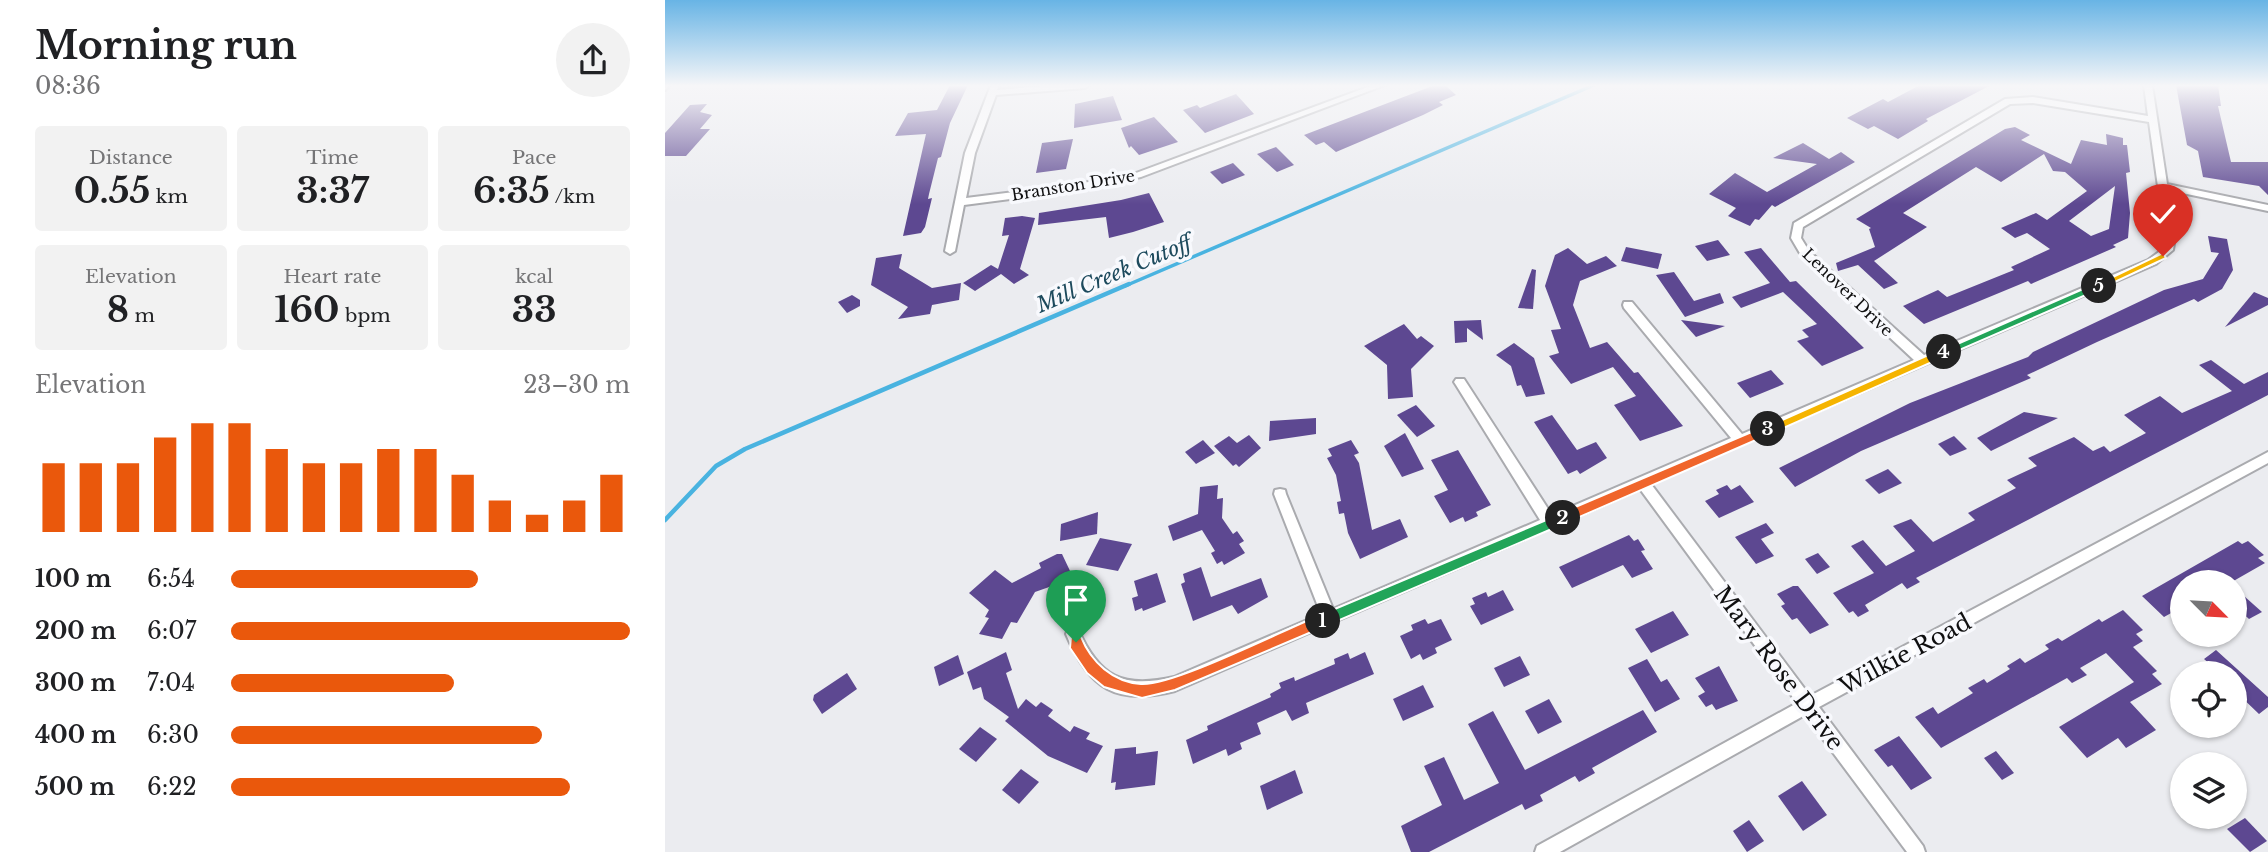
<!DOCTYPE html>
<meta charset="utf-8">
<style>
:root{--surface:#fff;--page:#f2f2f2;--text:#202124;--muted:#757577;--accent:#ea580c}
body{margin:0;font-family:"Libre Baskerville",serif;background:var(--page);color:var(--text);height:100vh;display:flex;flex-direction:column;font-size:26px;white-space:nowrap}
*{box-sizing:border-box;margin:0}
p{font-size:23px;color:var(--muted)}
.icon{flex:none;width:38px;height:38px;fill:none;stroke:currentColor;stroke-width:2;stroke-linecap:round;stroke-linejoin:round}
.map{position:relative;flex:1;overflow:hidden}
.sheet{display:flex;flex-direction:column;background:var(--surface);width:665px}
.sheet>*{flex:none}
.needle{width:46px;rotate:114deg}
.buttons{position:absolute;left:1505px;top:570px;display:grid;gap:14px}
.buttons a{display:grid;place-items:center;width:77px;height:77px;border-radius:50%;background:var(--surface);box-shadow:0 2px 5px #0004;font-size:35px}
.pin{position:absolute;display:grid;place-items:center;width:60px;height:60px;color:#fff;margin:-72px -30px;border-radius:50% 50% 50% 0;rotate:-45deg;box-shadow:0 0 7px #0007}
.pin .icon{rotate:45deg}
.km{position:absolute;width:35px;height:35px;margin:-18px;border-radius:50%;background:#222;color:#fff;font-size:19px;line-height:35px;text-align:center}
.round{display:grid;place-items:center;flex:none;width:74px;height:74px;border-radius:37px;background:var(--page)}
.overview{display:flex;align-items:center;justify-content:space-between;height:119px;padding:0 35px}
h1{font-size:38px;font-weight:700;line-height:52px}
.stats{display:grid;grid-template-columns:repeat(3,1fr);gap:10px;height:119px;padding:7px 35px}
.stats div{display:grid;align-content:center;border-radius:7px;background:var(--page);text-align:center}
.stats b{font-size:35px;font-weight:700}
.stats small{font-size:19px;font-weight:400}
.stats p{font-size:19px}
.chart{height:196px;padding:14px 35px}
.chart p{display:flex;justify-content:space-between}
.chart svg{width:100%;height:126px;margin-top:7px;stroke:var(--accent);stroke-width:6}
ul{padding:0 35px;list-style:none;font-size:23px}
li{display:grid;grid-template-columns:112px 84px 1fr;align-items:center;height:52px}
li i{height:18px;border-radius:9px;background:var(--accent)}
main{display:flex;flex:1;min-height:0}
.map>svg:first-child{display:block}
</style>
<main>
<section class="sheet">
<div class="overview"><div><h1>Morning run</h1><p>08:36</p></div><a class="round"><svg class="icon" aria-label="share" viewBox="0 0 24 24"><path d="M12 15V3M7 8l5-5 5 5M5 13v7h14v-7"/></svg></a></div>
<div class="stats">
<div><p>Distance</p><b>0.55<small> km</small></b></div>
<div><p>Time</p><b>3:37</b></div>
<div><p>Pace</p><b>6:35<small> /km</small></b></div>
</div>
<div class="stats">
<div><p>Elevation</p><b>8<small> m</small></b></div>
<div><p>Heart rate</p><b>160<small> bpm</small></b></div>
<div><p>kcal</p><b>33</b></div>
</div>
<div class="chart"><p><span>Elevation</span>23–30 m</p>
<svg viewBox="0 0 160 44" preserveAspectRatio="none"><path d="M5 44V20M15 44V20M25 44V20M35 44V11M45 44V6M55 44V6M65 44V15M75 44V20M85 44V20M95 44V15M105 44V15M115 44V24M125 44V33M135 44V38M145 44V33M155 44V24"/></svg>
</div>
<ul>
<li><b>100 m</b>6:54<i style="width:62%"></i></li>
<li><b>200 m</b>6:07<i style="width:100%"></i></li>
<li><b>300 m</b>7:04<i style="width:56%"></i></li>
<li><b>400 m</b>6:30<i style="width:78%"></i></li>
<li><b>500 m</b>6:22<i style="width:85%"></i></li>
</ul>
</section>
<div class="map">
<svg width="1603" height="852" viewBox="0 0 1603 852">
<rect width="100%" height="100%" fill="#ebecf0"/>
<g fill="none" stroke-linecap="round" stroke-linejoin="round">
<!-- stream-far1 -->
<path stroke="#49b3e0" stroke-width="3.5" d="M460 286 929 85"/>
<!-- stream -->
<path stroke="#49b3e0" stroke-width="4.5" d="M0 520 51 466 80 449 464 284"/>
</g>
<!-- building -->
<g fill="#5d4891" fill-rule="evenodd">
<path d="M285 85H303L285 123 276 157 273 158 264 194 263 199 267 198 260 227 256 233 238 236 261 134 230 136 243 113 272 110Z"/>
<path d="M770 85H780L791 95 774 102 778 105 758 115 671 152 659 142 651 145 639 135Z"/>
<path d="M1255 85H1326L1261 119 1263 121 1233 139 1209 126 1203 129 1182 118 1218 99 1223 102Z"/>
<path d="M1511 85H1553L1556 106H1553L1566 162H1603V195L1594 186 1538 177 1533 151 1522 145Z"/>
<path d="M571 94 589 114 540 133 518 110 532 105 535 108Z"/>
<path d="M448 96 457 120 409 128 410 104Z"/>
<path d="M42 104 35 112 47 115 35 129H45L21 156H0V133L25 105Z"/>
<path d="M489 117 513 142 474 155 466 146 464 148 456 128Z"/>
<path d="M1350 127 1365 135 1356 140 1406 164 1416 140 1442 145 1441 134 1458 138V145H1462L1465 172 1461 173 1465 213 1463 238 1448 245 1451 247 1366 284 1363 281 1259 324 1238 306 1273 290 1282 297 1349 270 1346 267 1385 249 1362 233 1350 238 1336 228 1371 213 1382 220 1422 191 1400 172 1388 171 1379 154 1336 182 1311 167 1238 213 1262 227 1209 261 1233 283 1219 289 1193 265 1173 271 1171 263 1210 247 1204 229 1206 228 1191 219 1340 129ZM1450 186 1444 229 1426 236 1404 221Z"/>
<path d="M408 139 401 169 371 173 377 143Z"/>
<path d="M1138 143 1164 159 1176 152 1190 162 1110 207 1107 205 1094 220 1090 219 1085 226 1063 216 1071 208 1044 194 1070 173 1102 192 1152 164 1108 158Z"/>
<path d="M611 147 629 165 612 172 592 154Z"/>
<path d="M568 163 580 175 557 184 545 172Z"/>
<path d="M484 193 499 222 468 232 444 238 441 217 373 225 374 213 456 200Z"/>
<path d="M357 216 370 218 355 269 364 275 349 284 336 274 310 291 298 283 326 265 333 269 344 235 337 236 340 218Z"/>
<path d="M1543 236 1562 239 1568 270 1557 289 1533 302 1529 299 1432 342 1362 375 1366 378 1196 451 1130 487 1114 468 1245 403 1363 357 1368 352 1499 290 1538 279 1554 253 1546 252Z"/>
<path d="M1053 240 1065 255 1042 261 1030 246Z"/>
<path d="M961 247 997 254 993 269 956 261Z"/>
<path d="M903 248 922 264 941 256 952 266 915 281 908 305 925 348 942 342 969 373 973 372 1018 426 975 441 949 405 971 396 948 367 906 384 884 356 894 353 886 330 896 329 880 286 890 255Z"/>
<path d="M1096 248 1125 282 1131 281 1199 348 1157 366 1132 341 1144 337 1137 330 1152 324 1118 292 1076 308 1067 297 1105 283 1079 252Z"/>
<path d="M237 254 234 268 267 288 296 283 294 300 267 305 265 314 233 319 243 307 206 285 211 258Z"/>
<path d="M867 269 871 270 868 309 853 308Z"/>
<path d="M1009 272 1029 301 1055 293 1059 303 1020 317 991 275Z"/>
<path d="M1589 292 1603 298V305L1560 327Z"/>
<path d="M187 295 195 300V306L182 313 173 302Z"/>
<path d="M816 320 818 340 802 328V342L790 343 789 321Z"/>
<path d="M1016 320 1060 326 1031 337Z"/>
<path d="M739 324 752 339 756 336 769 346 746 369 748 397 723 399 722 365 699 346Z"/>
<path d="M849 343 869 358 880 394 861 397 856 385 852 386 846 366 831 355Z"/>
<path d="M1546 360 1579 384 1603 372V395L1251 578 1255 582 1242 589 1237 583 1200 605 1204 611 1193 617 1188 611 1184 613 1168 593 1209 573 1186 546 1198 540 1221 566 1250 551 1228 526 1246 519 1268 542 1310 520 1303 513 1351 488 1342 480 1372 466 1363 458 1409 437 1428 451 1439 446 1445 452 1481 433 1459 415 1495 396 1517 413 1567 391 1534 365Z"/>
<path d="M1106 370 1119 384 1085 398 1072 383Z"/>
<path d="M751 405 770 426 752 437 732 415Z"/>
<path d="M1359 412 1393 418 1326 451 1312 438Z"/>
<path d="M887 415 912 450 931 442 942 458 915 474 912 470 903 474 869 422Z"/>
<path d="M651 418V434L604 441 605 421Z"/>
<path d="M740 433 759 469 737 477 719 446Z"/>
<path d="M584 435 596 448 574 467 571 464 568 466 549 446 564 436 572 443Z"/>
<path d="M1289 436 1302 449 1285 456 1273 444Z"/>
<path d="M538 440 550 453 531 464 520 452Z"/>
<path d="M686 440 694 453 689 455 694 463 707 530 735 519 743 537 695 559 683 533 679 513 674 514 672 502 676 501 671 475 662 458 667 456 663 449Z"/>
<path d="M793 450 826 505 811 512 813 516 800 522 798 517 785 523 769 496 783 490 766 460Z"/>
<path d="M1223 469 1237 483 1214 494 1200 480Z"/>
<path d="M553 485 552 499 558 498 557 518 568 534 572 531 579 541 574 544 580 553 559 565 557 561 552 564 546 553 550 551 537 530 508 541 503 526 533 514 535 487Z"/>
<path d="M1062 485 1066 490 1075 485 1089 502 1054 518 1040 501 1054 494 1051 490Z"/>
<path d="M433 512 432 534 395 541 396 524Z"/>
<path d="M1101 523 1109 533 1096 539 1109 556 1091 564 1070 537Z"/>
<path d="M964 535 969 541 973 539 980 550 976 551 988 569 967 578 958 565 907 588 894 567Z"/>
<path d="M435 538 467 544 453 571 421 565Z"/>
<path d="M1573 541 1577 544 1583 541 1599 555 1593 558 1600 563 1565 583H1517V607L1499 617 1477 596Z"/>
<path d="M1153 553 1165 567 1152 574 1140 559Z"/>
<path d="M392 554H397L406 573 402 575 404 580 370 592 352 623 346 622 337 639 314 634 324 618 320 617 324 610 304 593 330 570 347 583 376 568 374 563Z"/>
<path d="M536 567 546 597 596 578 603 597 573 614 567 605 528 621 516 584 520 582 518 574Z"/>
<path d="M492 573 501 602 478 611 477 608 470 611 467 598 473 596 469 581Z"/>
<path d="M1128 586H1133L1164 625 1145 634 1132 618 1127 620 1116 606 1120 604 1112 594Z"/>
<path d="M1570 588 1597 612 1584 619 1570 606Z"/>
<path d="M838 590 849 610 816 625 805 606 810 604 807 598 821 592 823 597Z"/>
<path d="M1458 610 1478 630 1471 634 1478 641 1468 647 1492 671 1487 674 1497 684 1465 702 1491 730 1461 748 1453 738 1422 758 1394 727 1469 682 1441 653 1415 668 1422 675 1407 683 1402 678 1276 748 1250 717 1268 707 1273 714 1308 693 1303 688 1319 679 1322 683 1345 669 1342 666 1355 658 1360 663 1384 649 1380 645 1393 638 1397 641 1434 619 1437 622Z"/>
<path d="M1008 611 1024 635 986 653 970 629Z"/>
<path d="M760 619 763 624 776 619 787 640 770 648 772 653 758 660 755 654 746 659 735 636 748 630 746 625Z"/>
<path d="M1551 650 1603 697V707L1594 714 1570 691V674H1556L1539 659Z"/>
<path d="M341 652 347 670 341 673 353 709 361 699 371 707 376 702 388 710 383 716 405 732 409 726 425 733 421 739 438 746 422 773 383 756 340 721 344 717 319 699 316 687 308 690 302 672Z"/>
<path d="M700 652 709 674 641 703 644 713 627 721 621 710 592 723 596 734 575 743 577 749 563 756 561 749 528 764 521 740 543 730 542 726 606 697 605 694 616 688 614 683 629 677 630 681 670 664 669 659 683 653 685 659Z"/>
<path d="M293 655 299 674 274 686 269 667Z"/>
<path d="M855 656 865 675 839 687 829 668Z"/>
<path d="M982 659 996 682 1002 679 1015 699 990 712 963 668Z"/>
<path d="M1054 666 1073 701 1051 710 1047 704 1041 707 1033 696 1040 692 1030 678Z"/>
<path d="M182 673 192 689 157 714 148 700 149 695Z"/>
<path d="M758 685 769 707 738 721 728 699Z"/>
<path d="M884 699 897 722 873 734 860 711Z"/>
<path d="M978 710 992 732 927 768 930 773 914 782 910 776 875 795 878 801 860 810 857 804 764 852H746L736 826 777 805 759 766 779 757 799 800 834 783 803 724 828 711 860 770Z"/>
<path d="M315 727 332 739 311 762 294 749Z"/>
<path d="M1234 736 1267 778 1246 790 1227 765 1223 767 1209 750Z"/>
<path d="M471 747V754L493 751 490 785 450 790 451 782 446 783 450 749Z"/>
<path d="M1331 751 1349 773 1337 780 1319 758Z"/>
<path d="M356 769 374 782 354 804 337 790Z"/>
<path d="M630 770 638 793 602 810 595 786Z"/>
<path d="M1137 781 1162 815 1138 831 1113 796Z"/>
<path d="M1580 818 1602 841 1585 852 1562 829Z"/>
<path d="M1084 820 1099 841 1082 852 1068 831Z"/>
</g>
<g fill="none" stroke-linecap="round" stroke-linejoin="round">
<!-- minor casing -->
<g stroke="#aaabaf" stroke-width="4">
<g id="minor">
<path d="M0 85H5L0 90Z"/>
<path d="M326 85H334L332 90 388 85H424L420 88 331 95 310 153 301 198 413 184 471 173 708 85H720L476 177 413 190 299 205 290 251 285 254 280 251 300 153Z"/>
<path d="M1479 85H1487L1502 184 1603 205V211L1503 190 1510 237 1508 250 1491 264 986 484 1145 696 1603 452V463L1154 707 1258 846 1260 852H1242L1140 715 895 852H870L872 846 1132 703 975 489 891 526 890 528 883 529 510 691C451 706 424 689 401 634L403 629 408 627 413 629C434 677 458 689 509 677L656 614 609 494 610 490 615 489 620 490 621 494 668 609 875 520 791 385 789 382 791 379H799L887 515 1066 438 959 308 958 305 959 302H967L1077 434 1249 360 1136 255 1126 238 1129 223 1340 99 1368 97 1483 116ZM1368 103 1484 122 1500 237 1498 249 1483 260 1259 355 1144 251 1136 238 1138 227 1345 104Z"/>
</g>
</g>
<!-- minor -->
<use href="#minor" fill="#fff" fill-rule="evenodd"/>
</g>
<!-- sky -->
<linearGradient id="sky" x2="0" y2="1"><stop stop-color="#68b4e5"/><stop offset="0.42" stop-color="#f6f6f8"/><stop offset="1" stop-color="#f6f6f8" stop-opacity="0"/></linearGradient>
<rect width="1603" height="204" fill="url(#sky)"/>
<!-- split-1 -->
<path fill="#f0652b" stroke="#fff" stroke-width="2" d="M658 614 663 616V625L510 690 477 698 439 687 422 673 405 648 406 637H416C426 662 448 682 476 684 509 686 620 629 658 614Z"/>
<!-- split-2 -->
<path fill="#22a559" stroke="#fff" stroke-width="2" d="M898 513 903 514V522L663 625H653L651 621 653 616Z"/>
<!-- split-3 -->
<path fill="#f0652b" stroke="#fff" stroke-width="2" d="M1103 425 1107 426V433L903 522 898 523 892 518 894 514Z"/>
<!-- split-4 -->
<path fill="#f5b400" stroke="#fff" stroke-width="2" d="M1279 348 1283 350V355L1107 433 1103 434 1097 429Z"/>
<!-- split-5 -->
<path fill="#22a559" stroke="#fff" stroke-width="2" d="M1434 282 1437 283V288L1283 355 1274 352Z"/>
<!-- split-6 -->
<path fill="#f5b400" stroke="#fff" stroke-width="2" d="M1498 253 1501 258 1437 288 1429 286Z"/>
<g text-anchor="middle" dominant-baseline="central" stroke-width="7" stroke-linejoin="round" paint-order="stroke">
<!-- far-street labels -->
<g font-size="16" fill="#0f0f10" stroke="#f8f9fd">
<text transform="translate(408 185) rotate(-9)">Branston Drive</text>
<text transform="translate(1183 292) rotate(44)">Lenover Drive</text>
</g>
<!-- water labels -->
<g font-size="21" font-style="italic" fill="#1d4a5d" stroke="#f8f9fd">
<text transform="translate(449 274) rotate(-23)">Mill Creek Cutoff</text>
</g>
<!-- near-street labels -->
<g font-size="23" fill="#0f0f10" stroke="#f8f9fd">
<text transform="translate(1240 654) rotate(-28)">Wilkie Road</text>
<text transform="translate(1114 668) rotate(53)">Mary Rose Drive</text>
</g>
</g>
</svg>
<div class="buttons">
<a><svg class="needle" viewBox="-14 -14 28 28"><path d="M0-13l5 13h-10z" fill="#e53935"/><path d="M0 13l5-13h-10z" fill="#757577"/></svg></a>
<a><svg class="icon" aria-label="locate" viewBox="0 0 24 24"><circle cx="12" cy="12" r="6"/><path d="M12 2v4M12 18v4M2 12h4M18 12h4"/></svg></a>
<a><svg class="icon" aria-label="layers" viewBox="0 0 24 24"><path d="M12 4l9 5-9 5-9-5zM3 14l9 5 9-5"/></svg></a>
</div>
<div class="pin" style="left:411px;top:642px;background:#1e9e55"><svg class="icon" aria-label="arrive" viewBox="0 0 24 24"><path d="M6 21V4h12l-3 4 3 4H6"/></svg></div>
<div class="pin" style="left:1498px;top:256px;background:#d93025"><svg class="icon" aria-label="check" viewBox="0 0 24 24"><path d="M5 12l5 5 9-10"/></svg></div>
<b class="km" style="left:658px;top:621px">1</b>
<b class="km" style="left:898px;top:518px">2</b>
<b class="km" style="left:1103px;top:429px">3</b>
<b class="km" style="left:1279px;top:352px">4</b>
<b class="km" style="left:1434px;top:286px">5</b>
</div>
</main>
